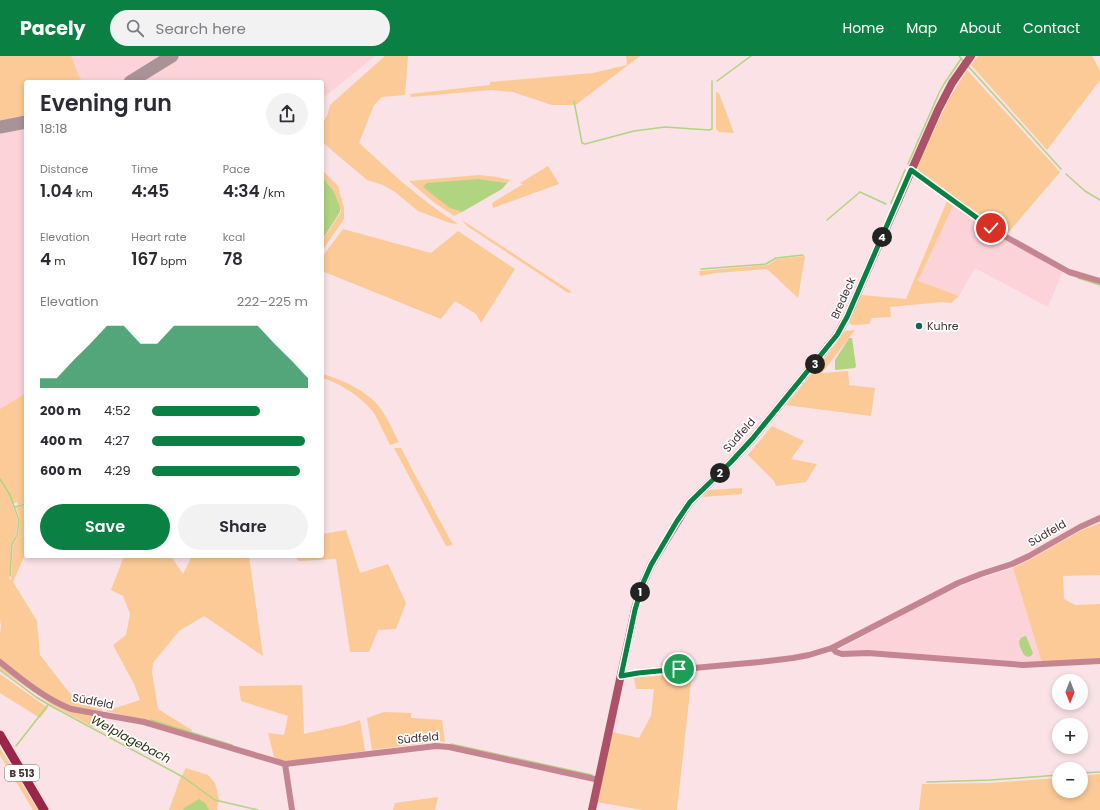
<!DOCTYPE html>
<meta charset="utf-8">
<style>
:root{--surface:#fff;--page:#f2f2f3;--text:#2b2b33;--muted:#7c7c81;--accent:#0b8043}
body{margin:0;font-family:Poppins,sans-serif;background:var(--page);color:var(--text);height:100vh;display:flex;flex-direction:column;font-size:15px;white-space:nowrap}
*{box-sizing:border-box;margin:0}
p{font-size:13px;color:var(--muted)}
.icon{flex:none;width:22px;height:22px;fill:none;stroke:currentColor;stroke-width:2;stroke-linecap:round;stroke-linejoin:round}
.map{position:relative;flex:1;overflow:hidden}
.panel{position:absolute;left:24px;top:24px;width:300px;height:478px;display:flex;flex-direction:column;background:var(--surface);border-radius:4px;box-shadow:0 2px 6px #0003}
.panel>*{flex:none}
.needle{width:26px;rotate:180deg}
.controls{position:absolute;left:1052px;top:618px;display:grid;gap:8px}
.controls a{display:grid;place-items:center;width:36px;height:36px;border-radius:50%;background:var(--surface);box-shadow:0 2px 6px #0003;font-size:20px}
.pin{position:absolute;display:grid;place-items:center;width:34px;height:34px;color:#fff;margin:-17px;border:2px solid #fff;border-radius:50%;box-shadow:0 1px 4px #0007}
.km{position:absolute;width:20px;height:20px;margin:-10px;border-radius:50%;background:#222;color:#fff;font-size:11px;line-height:20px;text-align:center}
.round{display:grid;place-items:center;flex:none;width:42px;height:42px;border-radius:21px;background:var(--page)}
.overview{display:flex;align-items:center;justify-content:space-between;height:68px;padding:0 16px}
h1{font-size:22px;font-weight:600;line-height:30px}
.stats{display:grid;grid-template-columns:repeat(3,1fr);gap:6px;height:68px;padding:4px 16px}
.stats div{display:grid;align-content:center}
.stats b{font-size:17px;font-weight:600}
.stats small{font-size:11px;font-weight:400}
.stats p{font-size:11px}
.chart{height:112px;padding:8px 16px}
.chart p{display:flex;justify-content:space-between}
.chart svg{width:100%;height:72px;margin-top:4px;fill:var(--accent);opacity:.7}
.cta{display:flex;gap:8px;margin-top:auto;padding:8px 16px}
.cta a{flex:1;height:46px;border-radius:24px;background:var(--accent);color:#fff;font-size:16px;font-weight:600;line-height:46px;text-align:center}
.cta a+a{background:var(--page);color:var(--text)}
ul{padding:0 16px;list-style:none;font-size:13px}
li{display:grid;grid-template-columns:64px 48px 1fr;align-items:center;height:30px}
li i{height:10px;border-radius:5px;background:var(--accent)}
header{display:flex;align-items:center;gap:24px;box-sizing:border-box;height:56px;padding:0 20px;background:var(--accent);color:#fff}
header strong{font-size:19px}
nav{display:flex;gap:22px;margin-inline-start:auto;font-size:14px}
.search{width:280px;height:36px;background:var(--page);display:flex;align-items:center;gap:10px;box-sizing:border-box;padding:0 14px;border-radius:22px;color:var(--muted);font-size:15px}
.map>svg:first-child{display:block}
</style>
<header>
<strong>Pacely</strong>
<div class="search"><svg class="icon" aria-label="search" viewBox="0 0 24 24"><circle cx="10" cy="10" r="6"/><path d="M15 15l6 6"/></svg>Search here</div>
<nav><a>Home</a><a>Map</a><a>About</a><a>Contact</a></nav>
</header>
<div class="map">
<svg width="1100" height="754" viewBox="0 0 1100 754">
<rect width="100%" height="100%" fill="#fae2e6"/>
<!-- built -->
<g fill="#fbd3d9">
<path d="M0 0H375L322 43V26H26V337L0 353Z"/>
<path d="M953 150 1063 215 1048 251 975 212 959 240 918 225Z"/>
<path d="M1013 512 1042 607 841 595 842 592 937 541 959 531 981 522Z"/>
</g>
<!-- green -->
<g fill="#fbca97">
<path d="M0 0H71L78 18 82 26H26V59L0 64Z"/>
<path d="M385 0H408L405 39 382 41 374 49 359 87 403 127 429 148 458 168 450 167 418 155 395 136 383 129 367 124 322 86V68L327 60 330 49Z"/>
<path d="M626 0H640L577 48 573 49H552L513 36 491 34 411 41 410 38 490 29V26L593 17 627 9Z"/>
<path d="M978 0H1092L1100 15V24L1047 94 971 9Z"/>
<path d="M967 14 1060 116 1007 178C976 160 947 136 918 115L917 110 949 43Z"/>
<path d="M716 36 719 37 734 77 719 76 716 73Z"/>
<path d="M548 110 559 128 493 152 492 147 523 128 520 127Z"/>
<path d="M322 114 338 130 344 152V163L322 195V185L341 156 333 134 322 121Z"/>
<path d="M479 119 497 121 510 124 507 127 479 123 450 152 462 156 454 160 432 145 409 125Z"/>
<path d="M947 145 953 150 918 225 959 240 951 247 942 246 890 251 891 261 872 262 869 268 852 269 849 266 861 239 906 243Z"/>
<path d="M462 164 572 236H573L568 237 467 170Z"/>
<path d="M343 173 431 197 458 175 515 213 481 267 476 258 455 245 441 263 322 215V201Z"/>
<path d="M805 200 798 242 767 213 716 217 700 220 699 215 768 209 777 203Z"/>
<path d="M855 274 822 317 848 315 849 329 875 332 871 360 786 349 828 298 845 275Z"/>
<path d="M322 318C341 323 363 333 377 348 386 358 392 374 399 386L390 389C385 379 380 368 375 359 364 342 340 327 322 322Z"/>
<path d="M26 337V447L18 449 17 446 12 448 18 464 16 478 12 489 9 522 11 524 13 490 18 479 20 463 16 451 26 449V496L13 526 37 565 40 599 68 635 81 647 102 654 101 660 93 671 52 649 0 613V578L1 570 0 563V353Z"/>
<path d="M772 370 804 385 791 403 817 408 806 426 776 430 774 425 748 399Z"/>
<path d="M394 392H401L414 417 453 489 446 490Z"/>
<path d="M742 432V438L702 441 709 434Z"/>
<path d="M1100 467V519L1063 520 1064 543 1075 549 1100 548V602L1042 607 1013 512 1031 503 1082 474Z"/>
<path d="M346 474 360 517 388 508 406 547 396 573 378 574 369 596H350L336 503 299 505 294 500H322V478Z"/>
<path d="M124 500H171L183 518 192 500H249L263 600 204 560 179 575 153 607 152 616 158 653 192 674 190 678 143 664 106 655 140 644 134 628 113 589 126 579 130 558 123 540 111 534Z"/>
<path d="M692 617 677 754H642L597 746 612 676 639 682 651 660 654 633H636L634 622Z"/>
<path d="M0 618 48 652 40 662 0 637Z"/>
<path d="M302 629 304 678 345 669 360 664 365 695 288 705 279 704 274 701 268 677 284 679 288 660 241 645 239 630Z"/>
<path d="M384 656 411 657V662L442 664 445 686 440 685 372 694 367 662Z"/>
<path d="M0 692 38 754H33L0 699Z"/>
<path d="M186 712 208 719 215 727 219 743 217 754H209L206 748 184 752 183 754H169L180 723Z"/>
<path d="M1100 718V754H919L922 728 989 727 1059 722V735H1081V720Z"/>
<path d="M438 741 435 754H393L395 747Z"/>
</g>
<!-- water -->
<g fill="#b0d47f">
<path d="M322 121 333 134 340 151V156L322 184Z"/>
<path d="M479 123 507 127 502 133 462 156 450 152 423 131 427 127Z"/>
<path d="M849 282H852L856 310 855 312 836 314 835 313V304Z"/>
<path d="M1026 580 1033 597 1031 600 1028 601 1024 599 1020 591 1019 585 1022 581Z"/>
<path d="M199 743 206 748 209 754H183L184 752Z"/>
</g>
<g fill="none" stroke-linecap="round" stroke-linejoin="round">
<!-- stream -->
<g stroke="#b0d47f" stroke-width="1.5">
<path d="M959 0 964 6"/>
<path d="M968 10 1061 113"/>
<path d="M717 25 751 0"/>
<path d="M574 45 582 87 585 88 634 75 665 71 709 74 712 73V25"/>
<path d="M908 108 939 37 944 28 961 3"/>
<path d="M1066 118 1085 135 1100 144"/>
<path d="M891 147 905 114"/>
<path d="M827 164 860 136 886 148"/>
<path d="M701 213 766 208 776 202 803 199"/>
<path d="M1078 222 1100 229"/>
<path d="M0 423 10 439 19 464 17 479 12 489 10 520"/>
<path d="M14 451 26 448"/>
<path d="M0 614 36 641 51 650 183 721 215 744 258 754"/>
<path d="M151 664 232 689"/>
<path d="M451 688 592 719"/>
<path d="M16 690 48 649"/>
<path d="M1081 717 1100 716"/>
<path d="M927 726 991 724 1059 719"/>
</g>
<!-- taxiway -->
<g stroke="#aa9397" stroke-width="13">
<path d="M130 26 172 0"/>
<path d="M0 71 26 66"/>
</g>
<!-- minor -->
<g stroke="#c58590" stroke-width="6">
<path d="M911 114 969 157 1006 181 1069 216 1100 225"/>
<path d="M832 592 836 596 842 598 868 597 1023 609 1100 605"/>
<path d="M0 606C21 623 45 643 71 653L144 666 285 708 436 690 449 691 599 724"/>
<path d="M621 620 638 617 760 606 793 602 809 599 832 592 958 527 981 518 1012 508 1029 500 1080 471 1100 462"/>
<path d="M285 708 292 754"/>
</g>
<!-- secondary -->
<path stroke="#ad5166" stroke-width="8" d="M592 754 635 553 643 527 651 509 684 455 690 446 730 407 753 382 837 279 847 261 938 54 952 27 971 0"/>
<!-- primary -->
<path stroke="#992649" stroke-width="9" d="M0 679 44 754"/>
</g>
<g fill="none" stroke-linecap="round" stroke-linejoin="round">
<!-- route casing -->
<g stroke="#fff" stroke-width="8">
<path id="route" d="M679 613 638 617 621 620 635 554 643 527 651 509 677 465 690 446 730 407 753 382 837 279 847 261 911 114 991 172"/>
</g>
<!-- route -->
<use href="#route" stroke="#0b8043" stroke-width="5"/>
</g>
<!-- markers -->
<circle fill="#15635d" stroke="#fff" stroke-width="1.5" cx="919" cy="270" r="4"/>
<g text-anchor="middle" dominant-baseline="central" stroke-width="3.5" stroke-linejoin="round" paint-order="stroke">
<!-- shield labels -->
<rect fill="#fff" stroke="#7e6d70" stroke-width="1" x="5" y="709" width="34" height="16" rx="3"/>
<g font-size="10" font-weight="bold" fill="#462f33">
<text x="22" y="717">B 513</text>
</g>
<!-- street labels -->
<g font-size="11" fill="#462f33" stroke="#fff">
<text transform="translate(843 242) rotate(-66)">Bredeck</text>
<text transform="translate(739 379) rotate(-48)">Südfeld</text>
<text transform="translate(1047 477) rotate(-30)">Südfeld</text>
<text transform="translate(93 645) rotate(11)">Südfeld</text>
<text transform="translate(418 682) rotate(-5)">Südfeld</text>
</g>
<!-- poi labels -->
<g font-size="11" fill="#462f33" stroke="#fff" text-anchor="start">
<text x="927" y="270">Kuhre</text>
</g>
<!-- water labels -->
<g font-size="12" font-style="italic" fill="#283613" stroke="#fff">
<text transform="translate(131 683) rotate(28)">Welplagebach</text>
</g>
</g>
</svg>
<div class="controls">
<a><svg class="needle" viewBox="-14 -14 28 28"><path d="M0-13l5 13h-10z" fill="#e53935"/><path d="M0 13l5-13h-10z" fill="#7c7c81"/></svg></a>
<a>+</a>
<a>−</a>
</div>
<div class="pin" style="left:679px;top:613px;background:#1e9e55"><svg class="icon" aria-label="arrive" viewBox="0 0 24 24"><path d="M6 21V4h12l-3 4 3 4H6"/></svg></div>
<div class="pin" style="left:991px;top:172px;background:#d93025"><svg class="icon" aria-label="check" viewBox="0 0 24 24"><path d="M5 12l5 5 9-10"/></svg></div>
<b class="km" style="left:640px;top:536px">1</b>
<b class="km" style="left:720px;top:417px">2</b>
<b class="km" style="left:815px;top:308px">3</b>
<b class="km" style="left:882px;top:181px">4</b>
<section class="panel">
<div class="overview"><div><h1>Evening run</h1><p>18:18</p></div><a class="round"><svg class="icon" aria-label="share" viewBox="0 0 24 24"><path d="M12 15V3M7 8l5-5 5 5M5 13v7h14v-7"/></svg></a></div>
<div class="stats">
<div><p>Distance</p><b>1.04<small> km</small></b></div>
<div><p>Time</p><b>4:45</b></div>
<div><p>Pace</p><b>4:34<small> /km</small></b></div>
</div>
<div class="stats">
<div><p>Elevation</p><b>4<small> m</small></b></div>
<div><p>Heart rate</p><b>167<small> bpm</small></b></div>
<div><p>kcal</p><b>78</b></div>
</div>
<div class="chart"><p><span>Elevation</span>222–225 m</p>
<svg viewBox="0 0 160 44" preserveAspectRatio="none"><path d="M0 44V38L10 38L20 27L30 17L40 6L50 6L60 17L70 17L80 6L90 6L100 6L110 6L120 6L130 6L140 17L150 27L160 38V44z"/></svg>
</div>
<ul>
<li><b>200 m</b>4:52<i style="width:69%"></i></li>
<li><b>400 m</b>4:27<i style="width:98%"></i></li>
<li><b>600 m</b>4:29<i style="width:95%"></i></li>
</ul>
<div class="cta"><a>Save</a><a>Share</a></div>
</section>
</div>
